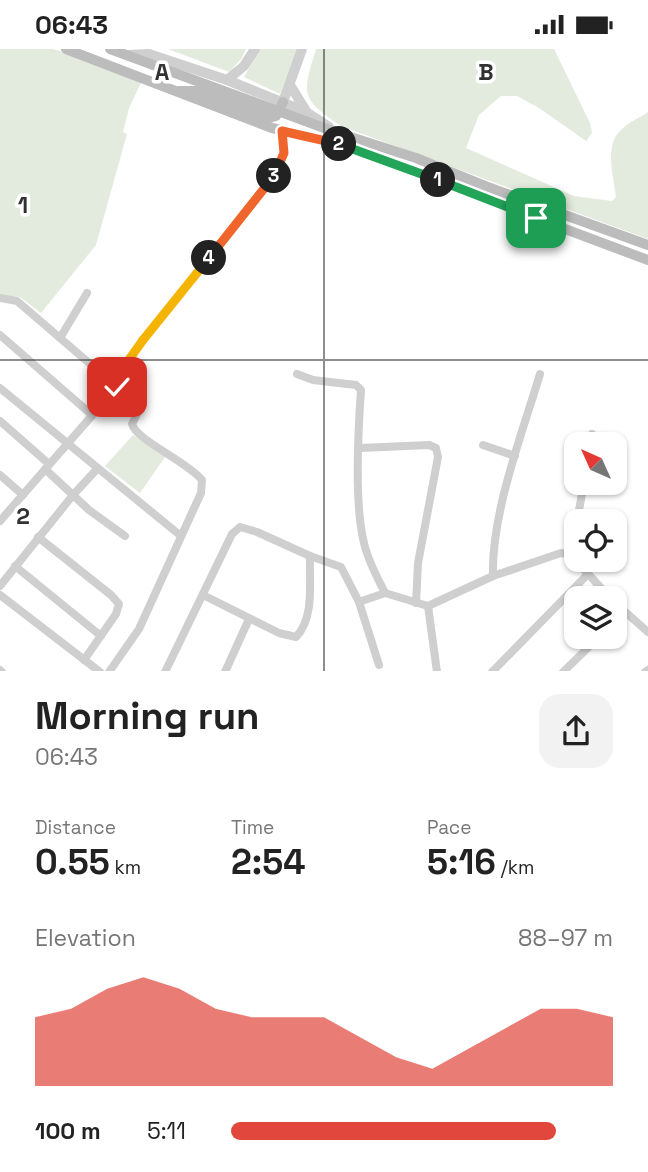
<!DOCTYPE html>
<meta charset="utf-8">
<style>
:root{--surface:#fff;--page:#f2f2f2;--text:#222;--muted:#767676;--accent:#e1473c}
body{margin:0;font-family:"Space Grotesk",sans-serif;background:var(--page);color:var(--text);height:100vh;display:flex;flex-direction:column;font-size:26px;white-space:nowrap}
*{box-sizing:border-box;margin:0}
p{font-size:23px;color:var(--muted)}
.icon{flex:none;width:38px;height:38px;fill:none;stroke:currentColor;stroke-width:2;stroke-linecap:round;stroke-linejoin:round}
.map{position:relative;height:622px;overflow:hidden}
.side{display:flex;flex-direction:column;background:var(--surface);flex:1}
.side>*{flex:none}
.needle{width:46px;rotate:315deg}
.controls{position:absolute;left:564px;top:383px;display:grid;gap:14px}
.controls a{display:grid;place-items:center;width:63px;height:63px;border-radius:14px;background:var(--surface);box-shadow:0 2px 5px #0004;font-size:35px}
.pin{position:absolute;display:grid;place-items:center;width:60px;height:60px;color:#fff;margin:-30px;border-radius:14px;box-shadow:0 4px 10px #0006}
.km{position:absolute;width:35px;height:35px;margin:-18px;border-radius:50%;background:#222;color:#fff;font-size:19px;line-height:35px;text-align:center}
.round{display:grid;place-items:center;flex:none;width:74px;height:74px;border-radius:21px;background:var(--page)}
.overview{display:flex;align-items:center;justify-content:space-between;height:119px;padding:0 35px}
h1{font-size:38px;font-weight:700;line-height:52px}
.stats{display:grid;grid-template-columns:repeat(3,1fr);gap:10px;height:119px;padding:7px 35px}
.stats div{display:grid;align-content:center}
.stats b{font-size:35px;font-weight:700}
.stats small{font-size:19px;font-weight:400}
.stats p{font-size:19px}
.chart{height:196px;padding:14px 35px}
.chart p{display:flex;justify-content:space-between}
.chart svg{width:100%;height:126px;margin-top:7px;fill:var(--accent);opacity:.7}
ul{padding:0 35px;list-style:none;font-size:23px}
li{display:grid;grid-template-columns:112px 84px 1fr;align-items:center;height:52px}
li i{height:18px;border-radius:9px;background:var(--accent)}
.status{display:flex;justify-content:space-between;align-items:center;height:49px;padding:0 35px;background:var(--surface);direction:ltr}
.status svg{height:19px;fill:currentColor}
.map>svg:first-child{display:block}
</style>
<div class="status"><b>06:43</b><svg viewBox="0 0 49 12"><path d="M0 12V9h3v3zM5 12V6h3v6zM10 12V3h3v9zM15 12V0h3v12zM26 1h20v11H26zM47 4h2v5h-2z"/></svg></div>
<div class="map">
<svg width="648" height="623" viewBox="0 0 648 623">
<rect width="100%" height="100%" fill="#fff"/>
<!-- green -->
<g fill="#e3ebde">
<path d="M0 0H53L88 11 141 34 129 59 123 83 127 85 96 196 41 264 20 248 0 246Z"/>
<path d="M168 0H246L242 9 229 23Z"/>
<path d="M260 0H299L280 45 244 28Z"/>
<path d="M316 0H554L590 74 592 84 586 92 539 59 517 47H501L479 66 466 99 574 147 612 152 616 148C614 130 604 97 620 82 627 74 639 69 648 63V190L341 77C300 49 302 46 316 0Z"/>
<path d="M133 386 165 408 140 444 105 417Z"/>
</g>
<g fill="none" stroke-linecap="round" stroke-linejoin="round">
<!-- minor -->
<g stroke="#cfcfcf" stroke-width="8">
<path d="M0 249 17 252 117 338 137 359V365L132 375C136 391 188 413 202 431L201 444 139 580 109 623"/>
<path d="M0 286 92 366"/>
<path d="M60 289 87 244"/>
<path d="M297 325 313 331 356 336 361 341C358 383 354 454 364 494 368 512 377 528 385 544"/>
<path d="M0 339 181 487"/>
<path d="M0 372 49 415"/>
<path d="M483 396 515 407"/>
<path d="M590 396 592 385"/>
<path d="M360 399 429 396 436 399 438 408 418 514 416 554"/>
<path d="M45 420 89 461 125 487"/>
<path d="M0 426 23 446"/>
<path d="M0 472 117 338 123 319 154 277 269 134C281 117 285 103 282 82"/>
<path d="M577 472 584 434"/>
<path d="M38 488 111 546 119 555 116 565 84 611"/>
<path d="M571 506 576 479"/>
<path d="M15 517 101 587"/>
<path d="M493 527C491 465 522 385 540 325"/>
<path d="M0 537 73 446 97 420"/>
<path d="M0 546 100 623"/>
<path d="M203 546 279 584 296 588C315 568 309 533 310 507"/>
<path d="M359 553 385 544 428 557 493 527 561 504 571 506 611 550"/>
<path d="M614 553 648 583"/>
<path d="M428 557 437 623"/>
<path d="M614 573 624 564"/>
<path d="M0 621 2 623"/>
<path d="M165 623 232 485 240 478 257 483 310 507 341 518 359 553 379 616"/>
<path d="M225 623 249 570"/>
<path d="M492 623 588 525"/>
<path d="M563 623 599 588"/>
<path d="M645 623 648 621"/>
</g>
<!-- tertiary -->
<g stroke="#cfcfcf" stroke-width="10">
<path d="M128 6 149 5 227 31 306 63 329 78"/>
<path d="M227 31 244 17 255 0"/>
<path d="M290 36 306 62"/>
<path d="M283 53 302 0"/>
</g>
<!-- secondary -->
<g stroke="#bcbcbc" stroke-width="10">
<path d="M66 0 272 79 330 92 648 211"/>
<path d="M110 0 335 83 416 109 485 137 648 196"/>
<path d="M178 42H198L269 69 276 67 283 53"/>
</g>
</g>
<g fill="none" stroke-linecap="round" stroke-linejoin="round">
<!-- split-1 casing -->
<g stroke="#fff" stroke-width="14">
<path id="split-1" d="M438 131 536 169"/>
</g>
<!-- split-2 casing -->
<g stroke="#fff" stroke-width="14">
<path id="split-2" d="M339 95 438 131"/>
</g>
<!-- split-3 casing -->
<g stroke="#fff" stroke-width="14">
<path id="split-3" d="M274 127 284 104 282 82 339 95"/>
</g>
<!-- split-4 casing -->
<g stroke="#fff" stroke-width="14">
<path id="split-4" d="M209 209 274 127"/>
</g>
<!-- split-5 casing -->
<g stroke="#fff" stroke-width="14">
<path id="split-5" d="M143 291 209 209"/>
</g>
<!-- split-6 casing -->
<g stroke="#fff" stroke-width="14">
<path id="split-6" d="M117 338 123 319 143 291"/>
</g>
<!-- split-1 -->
<use href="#split-1" stroke="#22a559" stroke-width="9"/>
<!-- split-2 -->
<use href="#split-2" stroke="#22a559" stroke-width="9"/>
<!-- split-3 -->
<use href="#split-3" stroke="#f0652b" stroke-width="9"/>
<!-- split-4 -->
<use href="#split-4" stroke="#f0652b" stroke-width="9"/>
<!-- split-5 -->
<use href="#split-5" stroke="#f5b400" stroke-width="9"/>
<!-- split-6 -->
<use href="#split-6" stroke="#f5b400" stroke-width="9"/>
</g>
<!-- grid -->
<path fill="none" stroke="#323232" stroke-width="2" stroke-opacity="0.55" d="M324 0V623M0 311H648"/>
<g font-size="23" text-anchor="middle" font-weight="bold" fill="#323232" stroke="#fff" stroke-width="7" stroke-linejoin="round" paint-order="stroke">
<text x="162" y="31">A</text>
<text x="486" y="31">B</text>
<text x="23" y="164">1</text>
<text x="23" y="475">2</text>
</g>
</svg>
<div class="controls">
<a><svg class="needle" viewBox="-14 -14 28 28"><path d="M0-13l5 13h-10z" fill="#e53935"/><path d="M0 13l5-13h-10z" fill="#767676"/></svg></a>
<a><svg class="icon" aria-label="locate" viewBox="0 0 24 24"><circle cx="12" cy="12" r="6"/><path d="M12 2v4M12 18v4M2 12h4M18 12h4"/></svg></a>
<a><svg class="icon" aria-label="layers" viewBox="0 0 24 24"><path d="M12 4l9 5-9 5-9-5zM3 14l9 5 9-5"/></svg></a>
</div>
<div class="pin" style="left:536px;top:169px;background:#1e9e55"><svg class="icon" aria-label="arrive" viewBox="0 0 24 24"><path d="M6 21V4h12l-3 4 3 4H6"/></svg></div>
<div class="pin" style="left:117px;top:338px;background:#d93025"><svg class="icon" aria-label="check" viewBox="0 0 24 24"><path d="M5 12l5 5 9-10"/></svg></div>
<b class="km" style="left:438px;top:131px">1</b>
<b class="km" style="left:339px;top:95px">2</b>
<b class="km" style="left:274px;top:127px">3</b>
<b class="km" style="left:209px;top:209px">4</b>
</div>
<section class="side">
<div class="overview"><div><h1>Morning run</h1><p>06:43</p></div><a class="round"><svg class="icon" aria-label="share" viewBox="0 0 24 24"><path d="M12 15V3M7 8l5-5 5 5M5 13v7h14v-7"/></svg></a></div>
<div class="stats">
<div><p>Distance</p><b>0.55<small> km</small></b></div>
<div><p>Time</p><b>2:54</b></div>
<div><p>Pace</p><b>5:16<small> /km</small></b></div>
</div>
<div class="chart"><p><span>Elevation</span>88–97 m</p>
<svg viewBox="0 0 160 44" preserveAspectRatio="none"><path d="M0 44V20L10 17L20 10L30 6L40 10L50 17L60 20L70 20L80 20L90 27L100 34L110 38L120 31L130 24L140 17L150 17L160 20V44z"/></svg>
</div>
<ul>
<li><b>100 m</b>5:11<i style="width:85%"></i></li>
</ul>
</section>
